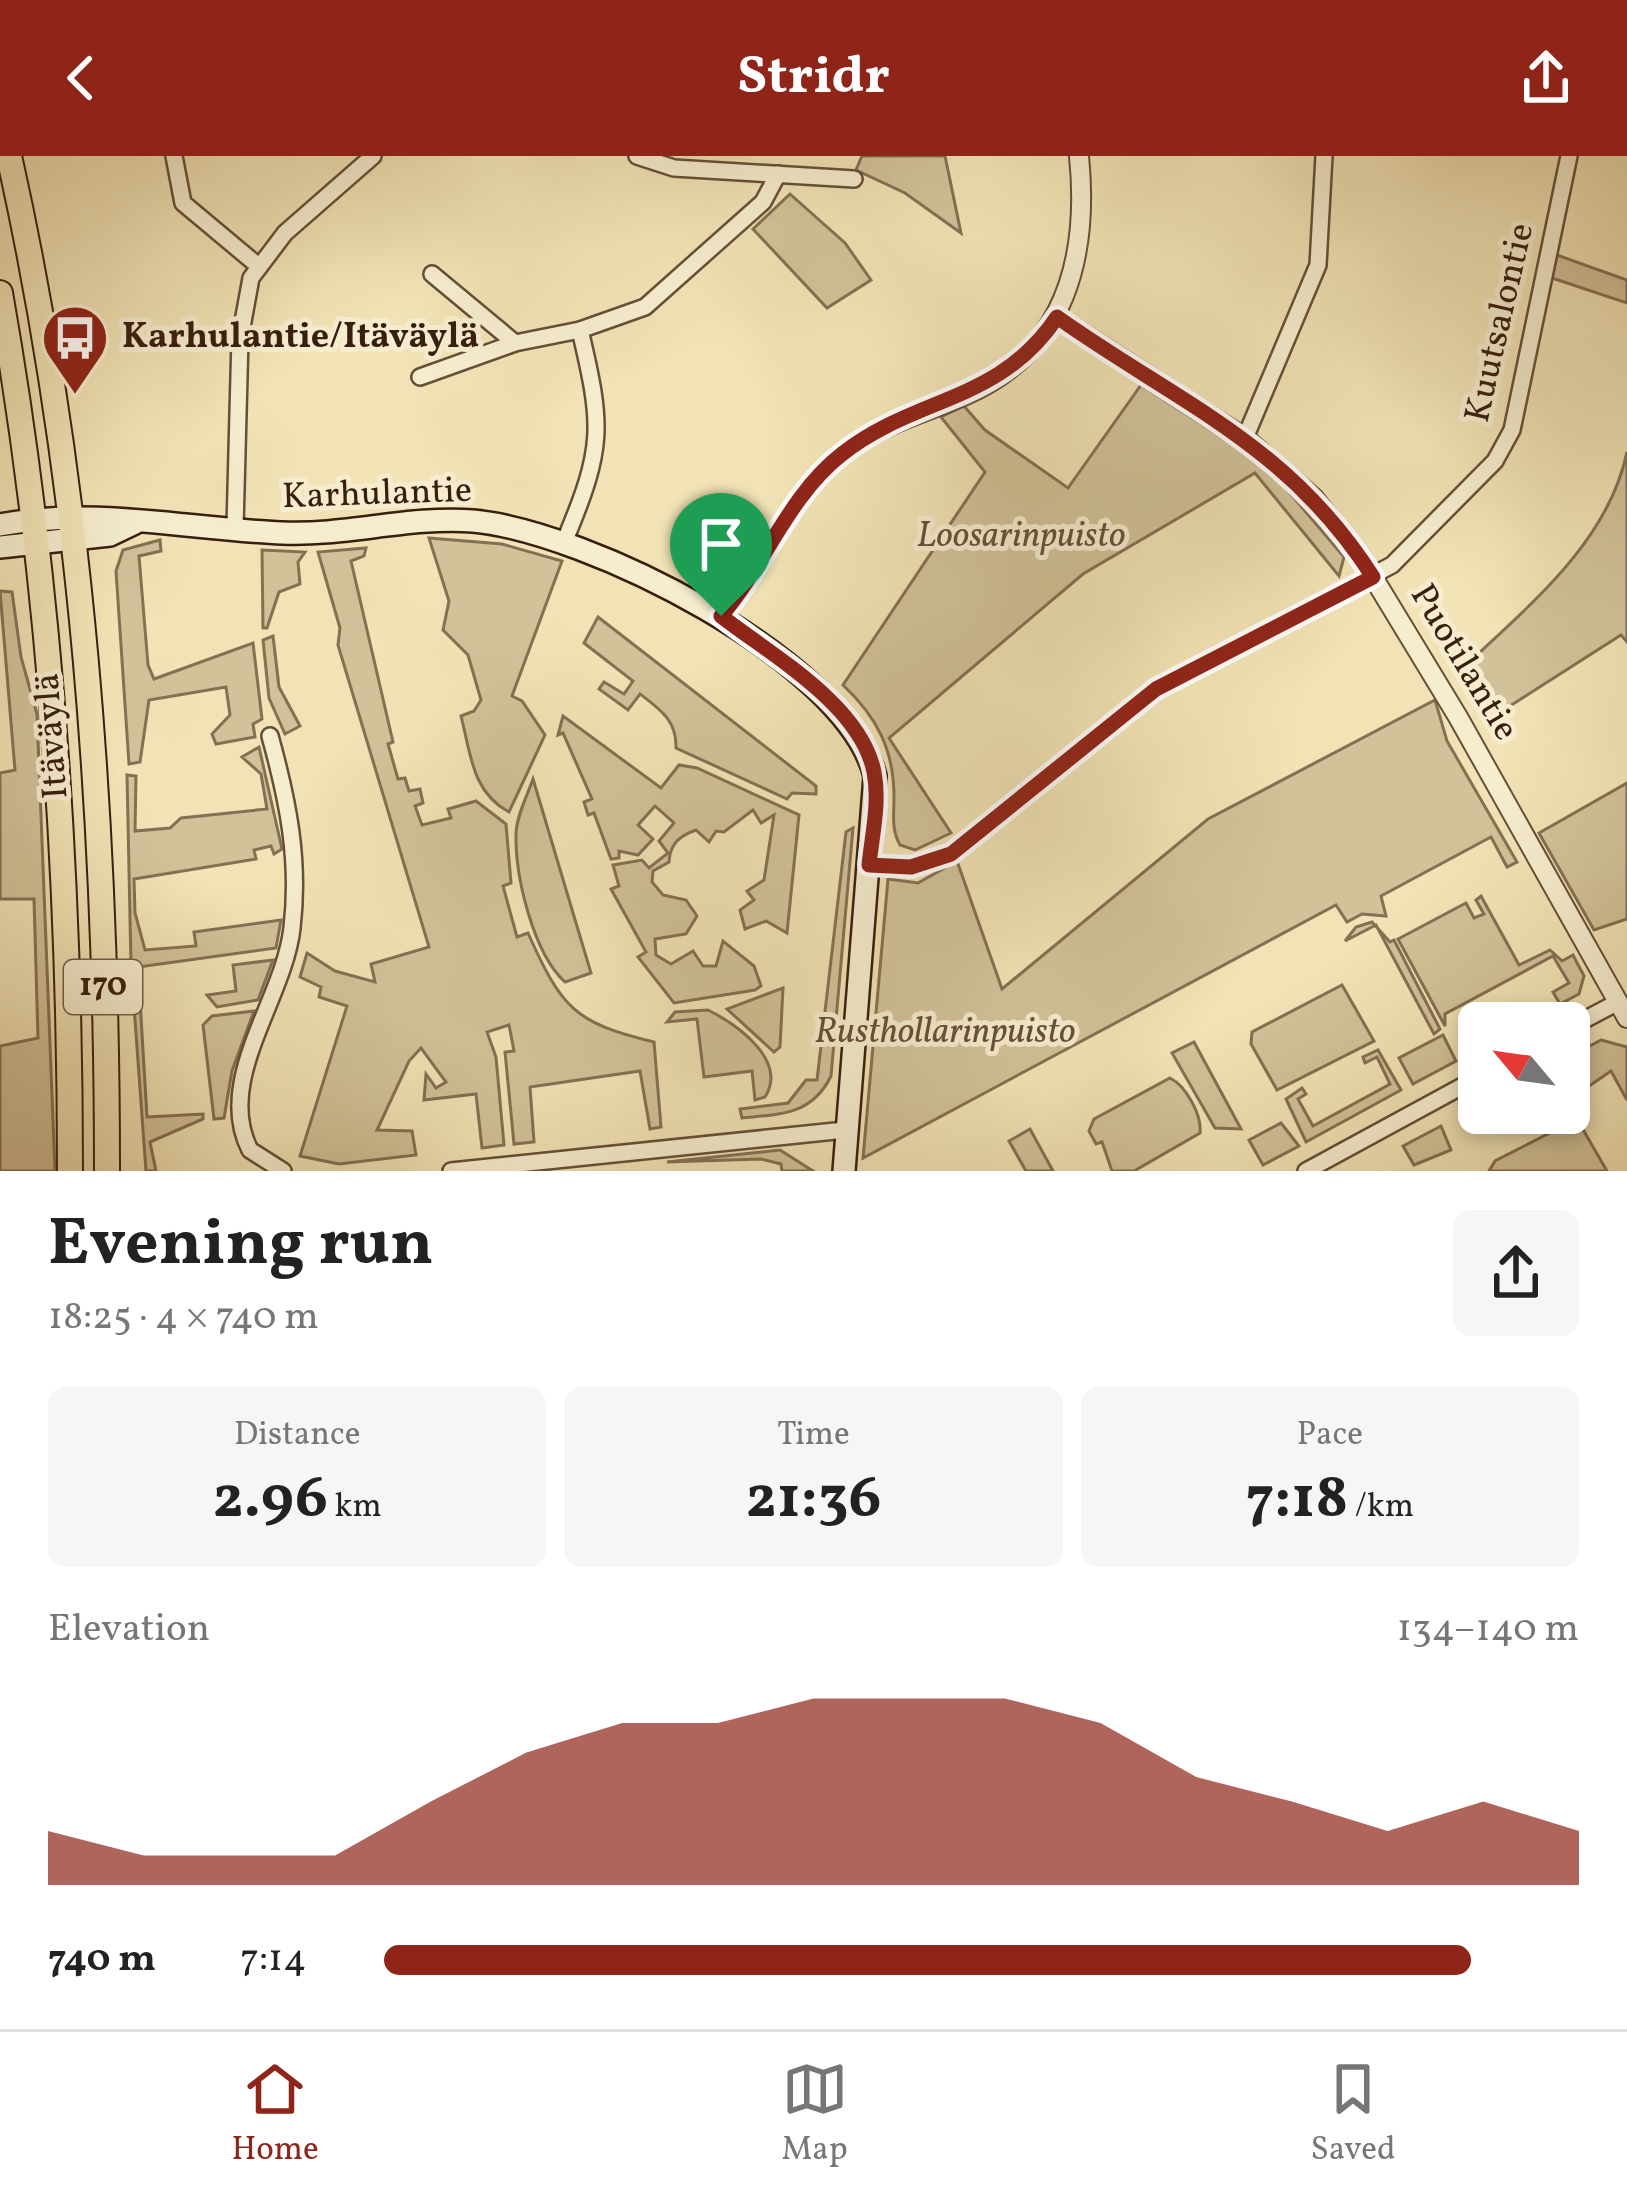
<!DOCTYPE html>
<meta charset="utf-8">
<style>
:root{--surface:#fff;--page:#f6f6f6;--text:#222;--muted:#767676;--line:#e0e0e0;--accent:#8f2418}
body{margin:0;font-family:Vollkorn,serif;background:var(--page);color:var(--text);height:100vh;display:flex;flex-direction:column;font-size:45px;white-space:nowrap}
*{box-sizing:border-box;margin:0}
p{font-size:39px;color:var(--muted)}
.icon{flex:none;width:66px;height:66px;fill:none;stroke:currentColor;stroke-width:2;stroke-linecap:round;stroke-linejoin:round}
.map{position:relative;height:1015px;overflow:hidden}
.details{display:flex;flex-direction:column;background:var(--surface);flex:1}
.details>*{flex:none}
.needle{width:78px;rotate:299deg}
.buttons{position:absolute;left:1458px;top:846px;display:grid;gap:24px}
.buttons a{display:grid;place-items:center;width:132px;height:132px;border-radius:18px;background:var(--surface);box-shadow:0 6px 18px #0003;font-size:60px}
.pin{position:absolute;display:grid;place-items:center;width:102px;height:102px;color:#fff;margin:-123px -51px;border-radius:50% 50% 50% 0;rotate:-45deg;box-shadow:0 0 12px #0007}
.pin .icon{rotate:45deg}
.round{display:grid;place-items:center;flex:none;width:126px;height:126px;border-radius:18px;background:var(--page)}
.summary{display:flex;align-items:center;justify-content:space-between;height:204px;padding:0 48px}
h1{font-size:66px;font-weight:700;line-height:90px}
.stats{display:grid;grid-template-columns:repeat(3,1fr);gap:18px;height:204px;padding:12px 48px}
.stats div{display:grid;align-content:center;border-radius:18px;background:var(--page);text-align:center}
.stats b{font-size:60px;font-weight:700}
.stats small{font-size:33px;font-weight:400}
.stats p{font-size:33px}
.chart{height:336px;padding:24px 48px}
.chart p{display:flex;justify-content:space-between}
.chart svg{width:100%;height:216px;margin-top:12px;fill:var(--accent);opacity:.7}
ul{padding:0 48px;list-style:none;font-size:39px}
li{display:grid;grid-template-columns:192px 144px 1fr;align-items:center;height:90px}
li i{height:30px;border-radius:15px;background:var(--accent)}
header{display:flex;justify-content:space-between;align-items:center;height:156px;padding:0 48px;background:var(--accent);color:#fff;font-size:54px;font-weight:700}
.dock{display:flex;justify-content:space-around;align-items:center;height:168px;border-top:3px solid var(--line);background:var(--surface);font-size:33px;color:var(--muted)}
.dock a{display:grid;justify-items:center;gap:6px}
.dock .selected{color:var(--accent)}
.map>svg:first-child{display:block}
</style>
<header><svg class="icon" aria-label="back" viewBox="0 0 24 24"><path d="M15 5l-7 7 7 7"/></svg>Stridr<svg class="icon" aria-label="share" viewBox="0 0 24 24"><path d="M12 15V3M7 8l5-5 5 5M5 13v7h14v-7"/></svg></header>
<div class="map">
<svg width="1627" height="1015" viewBox="0 0 1627 1015">
<rect width="100%" height="100%" fill="#f1e3b5"/>
<filter id="stains"><feTurbulence type="fractalNoise" baseFrequency=".00167" numOctaves="4"/><feColorMatrix values="0 0 0 0 .2 0 0 0 0 .09 0 0 0 0 .02 0 0 0 .5 -.17"/></filter>
<radialGradient id="worn" r=".72"><stop offset=".6" stop-color="#630" stop-opacity="0"/><stop offset="1" stop-color="#630" stop-opacity=".3"/></radialGradient>
<!-- green -->
<g fill="#d2c299" stroke="#857054" stroke-width="3">
<path d="M862 0H945L961 77 905 37 856 14Z"/>
<path d="M790 38 845 87 871 124 827 152 753 73Z"/>
<path d="M1557 99 1627 124V147L1552 122Z"/>
<path d="M1141 229 1267 310 1344 401 1339 420 1255 317 1083 418 889 582 951 677 915 694 900 689C891 673 894 659 894 641 894 594 877 561 843 529L985 316 941 261 964 250 985 274 1068 332Z"/>
<path d="M1627 296V486L1621 479 1485 566 1458 517C1524 453 1607 390 1627 296Z"/>
<path d="M429 382 502 388 562 405 512 540 522 545 545 579 509 656C472 636 471 599 461 560L474 555 481 544 468 499 443 474 449 445Z"/>
<path d="M160 384 161 395 139 400 148 509 154 523 253 487 262 563 253 568 255 581 216 588 212 578 230 559 226 531 149 544 140 606 129 608 116 415 123 394Z"/>
<path d="M366 392 364 400 351 405 393 586 388 588 398 623 405 622 409 635 420 633 423 647 415 650 422 669 451 662 448 653 476 645 506 668 511 727 503 730 517 781 528 777C562 853 575 867 654 886L661 971 650 973 640 915 530 931 534 986 514 988 505 896 514 895 509 869 487 876 496 901 504 989 482 992 476 938 424 944 426 918 436 932 446 926 421 892 409 905 377 974 412 975 416 999 339 1008 300 1000 347 850 319 841 321 831 300 821 307 797 335 815 375 826 371 808 429 791 338 489 340 472 318 396Z"/>
<path d="M262 394 305 396 298 406 300 428 279 436 267 472H263Z"/>
<path d="M0 435 12 436 21 501 37 558 55 1015H0V890L38 882 34 743H0V617L15 614Z"/>
<path d="M598 461 816 630V638L792 637 787 643 676 592C677 565 661 554 640 538L628 554 599 533 604 526 624 538 633 525 584 487Z"/>
<path d="M273 480 279 531 300 570 285 578 269 542 263 484Z"/>
<path d="M1435 544 1447 585 1517 706 1507 711 1491 681 1381 740 1386 760 1362 758 1347 766 1336 749 863 1002 888 723 918 727 957 705 1002 833 1208 663Z"/>
<path d="M563 560 661 632 679 609 697 612 799 659 787 777 766 765 745 773 740 754 754 744 747 735 764 724 774 659 761 667 753 654 724 676 716 675 709 686 696 674C679 680 670 688 669 706L653 715 652 726 663 739 686 744 697 760 686 778 655 783 656 799 671 808 693 795 703 810H716L723 785 754 810 761 830 755 834 674 847 638 801 646 796 611 733 619 730 613 709 642 704 649 712 668 697 659 685 674 667 655 650 638 669 653 683 638 699 619 695V702L611 703 594 657 588 659 584 646 592 643 563 577 558 579Z"/>
<path d="M259 591 282 693 274 698 271 690 254 694 256 703 134 723 135 757 145 794 196 790 194 776 281 764 276 792 138 811 147 961 203 958V963L150 986 156 1015H146L131 809 127 619 136 620 135 675 170 672 181 662 267 653 261 618 242 601Z"/>
<path d="M533 623 591 817 565 826C533 797 515 720 516 677 517 659 527 640 533 623Z"/>
<path d="M1627 627V763L1594 774 1539 677Z"/>
<path d="M853 672 831 920C812 959 781 958 742 962L740 953 788 947 806 924H817L846 676Z"/>
<path d="M1481 740 1519 809 1550 794 1562 805 1573 799 1584 820 1579 838 1560 848 1553 836 1569 827 1553 800 1445 858V870L1398 783 1466 747 1474 762 1484 758 1476 744Z"/>
<path d="M1372 766 1390 786 1394 784 1440 873 1434 878 1376 769 1345 785 1356 771Z"/>
<path d="M273 804 258 844 217 851 207 839 236 835 233 809Z"/>
<path d="M1342 829 1374 885 1277 934 1251 888 1252 876Z"/>
<path d="M783 832 780 891 774 896 727 853Z"/>
<path d="M708 854C738 869 788 905 765 941L755 944 752 915 704 921 697 863 667 866 675 856Z"/>
<path d="M254 855 232 915 224 962 214 963 203 869 212 860Z"/>
<path d="M1443 879 1456 905 1413 928 1399 902Z"/>
<path d="M1601 884 1627 891V944L1611 915 1585 933 1576 931 1569 920V901Z"/>
<path d="M1194 886 1241 973 1215 972 1172 897Z"/>
<path d="M1378 894 1401 934 1306 986 1286 943 1302 932 1306 938 1298 943 1313 970 1390 928 1377 901 1365 907 1363 901Z"/>
<path d="M1170 922C1186 930 1202 959 1200 977L1134 1015H1112L1102 986 1096 988 1089 975 1094 963Z"/>
<path d="M1573 965 1581 970 1607 1015H1489L1495 1005Z"/>
<path d="M1281 967 1299 990 1263 1009 1249 984Z"/>
<path d="M1441 970 1451 994 1414 1009 1403 990Z"/>
<path d="M1030 973 1053 1015H1026L1009 985Z"/>
<path d="M780 994 813 1015H782L781 1008 761 1003 667 1006Z"/>
</g>
<g fill="none" stroke-linecap="round" stroke-linejoin="round">
<!-- minor casing -->
<g stroke="#664f38" stroke-width="20">
<g id="minor">
<path d="M174 0 183 47 256 108"/>
<path d="M637 0 674 12 854 23"/>
<path d="M432 118 515 187"/>
<path d="M420 221 515 187 580 174 645 151 763 46 778 18"/>
<path d="M1245 282 1318 109 1324 0"/>
<path d="M235 371 240 182 251 122 285 77 373 0"/>
<path d="M565 384C604 291 603 271 580 174"/>
<path d="M270 580C288 645 300 704 292 772 284 844 214 924 250 994L283 1015"/>
<path d="M869 709 911 711 951 698 1156 533 1392 409 1495 305 1512 274 1569 0"/>
<path d="M1569 872 1618 846"/>
<path d="M451 1015 845 974"/>
<path d="M1306 1015 1479 921"/>
</g>
</g>
<!-- tertiary casing -->
<g stroke="#664f38" stroke-width="22">
<g id="tertiary">
<path d="M1057 161 1245 282 1314 342 1362 403 1458 561 1627 862"/>
<path d="M721 460C765 410 788 340 841 298 878 269 925 257 966 239 1066 195 1089 100 1079 0"/>
</g>
</g>
<!-- secondary casing -->
<g stroke="#381e0f" stroke-width="26">
<g id="secondary">
<path d="M0 369C95 351 187 373 282 377 346 380 409 360 473 365 586 375 846 504 875 620L844 1015"/>
<path d="M0 391 110 379 135 367"/>
</g>
</g>
<!-- primary casing -->
<g stroke="#381e0f" stroke-width="28">
<g id="primary">
<path d="M9 0C83 331 107 676 107 1015"/>
<path d="M0 137C51 426 70 722 70 1015"/>
</g>
</g>
<!-- minor -->
<use href="#minor" stroke="#f6edcf" stroke-width="15"/>
<!-- tertiary -->
<use href="#tertiary" stroke="#f6edcf" stroke-width="18"/>
<!-- secondary -->
<use href="#secondary" stroke="#f6edcf" stroke-width="21"/>
<!-- primary -->
<use href="#primary" stroke="#f1e3b5" stroke-width="24"/>
</g>
<g fill="none" stroke-linecap="round" stroke-linejoin="round">
<!-- route casing -->
<g stroke="#fff" stroke-width="24">
<path id="route" d="M1057 161C1180 248 1288 288 1373 421L1156 533 951 698 911 711 869 709C872 679 880 646 874 616 861 549 771 499 721 460 765 409 788 340 842 298 915 240 1000 247 1057 161Z"/>
</g>
<!-- route -->
<use href="#route" stroke="#8f2418" stroke-width="15"/>
</g>
<!-- icons -->
<defs>
<g id="bus-pin" transform="scale(3.45)"><path d="M0 17L-7.5 6A9.5 9.5 0 1 1 7.5 6Z" fill="#8f2418" stroke="#f6edcf"/><path d="M-5-6H5V4H4V6H2V4H-2V6H-4V4H-5ZM-3.5-4V0h7V-4ZM-3.5 1.2v1.5H-2V1.2ZM2 1.2v1.5H3.5V1.2Z" fill="#fff"/></g>
</defs>
<g fill-rule="evenodd">
<use href="#bus-pin" x="75" y="182"/>
</g>
<g text-anchor="middle" dominant-baseline="central" stroke-width="10" stroke-linejoin="round" paint-order="stroke">
<!-- shield labels -->
<rect fill="#f6edcf" stroke="#715c49" stroke-width="3" x="64" y="804" width="78" height="54" rx="9"/>
<g font-size="33" font-weight="bold" fill="#381e0f">
<text x="103" y="831">170</text>
</g>
<!-- street labels -->
<g font-size="36" fill="#381e0f" stroke="#f6edcf">
<text transform="translate(1501 167) rotate(-77)">Kuutsalontie</text>
<text transform="translate(377 339) rotate(-2)">Karhulantie</text>
<text transform="translate(1463 507) rotate(59)">Puotilantie</text>
<text transform="translate(53 580) rotate(-94)">Itäväylä</text>
</g>
<!-- poi labels -->
<g font-size="36" font-weight="bold" fill="#381e0f" stroke="#f6edcf" text-anchor="start">
<text x="122" y="182">Karhulantie/Itäväylä</text>
</g>
<!-- park labels -->
<g font-size="36" font-style="italic" fill="#664f38" stroke="#f6edcf">
<text x="1021" y="381">Loosarinpuisto</text>
<text x="945" y="877">Rusthollarinpuisto</text>
</g>
</g>
<rect width="100%" height="100%" filter="url(#stains)"/>
<rect width="100%" height="100%" fill="url(#worn)"/>
</svg>
<div class="buttons">
<a><svg class="needle" viewBox="-14 -14 28 28"><path d="M0-13l5 13h-10z" fill="#e53935"/><path d="M0 13l5-13h-10z" fill="#767676"/></svg></a>
</div>
<div class="pin" style="left:721px;top:460px;background:#1e9e55"><svg class="icon" aria-label="arrive" viewBox="0 0 24 24"><path d="M6 21V4h12l-3 4 3 4H6"/></svg></div>
</div>
<section class="details">
<div class="summary"><div><h1>Evening run</h1><p>18:25 · 4 × 740 m</p></div><a class="round"><svg class="icon" aria-label="share" viewBox="0 0 24 24"><path d="M12 15V3M7 8l5-5 5 5M5 13v7h14v-7"/></svg></a></div>
<div class="stats">
<div><p>Distance</p><b>2.96<small> km</small></b></div>
<div><p>Time</p><b>21:36</b></div>
<div><p>Pace</p><b>7:18<small> /km</small></b></div>
</div>
<div class="chart"><p><span>Elevation</span>134–140 m</p>
<svg viewBox="0 0 160 44" preserveAspectRatio="none"><path d="M0 44V33L10 38L20 38L30 38L40 27L50 17L60 11L70 11L80 6L90 6L100 6L110 11L120 22L130 27L140 33L150 27L160 33V44z"/></svg>
</div>
<ul>
<li><b>740 m</b>7:14<i style="width:91%"></i></li>
</ul>
</section>
<nav class="dock">
<a class="selected"><svg class="icon" aria-label="home" viewBox="0 0 24 24"><path d="M3 11l9-7 9 7M6 9v11h12V9"/></svg>Home</a>
<a><svg class="icon" aria-label="map" viewBox="0 0 24 24"><path d="M3 6l6-2 6 2 6-2v14l-6 2-6-2-6 2zM9 4v14M15 6v14"/></svg>Map</a>
<a><svg class="icon" aria-label="saved" viewBox="0 0 24 24"><path d="M7 4h10v16l-5-4-5 4z"/></svg>Saved</a>
</nav>
